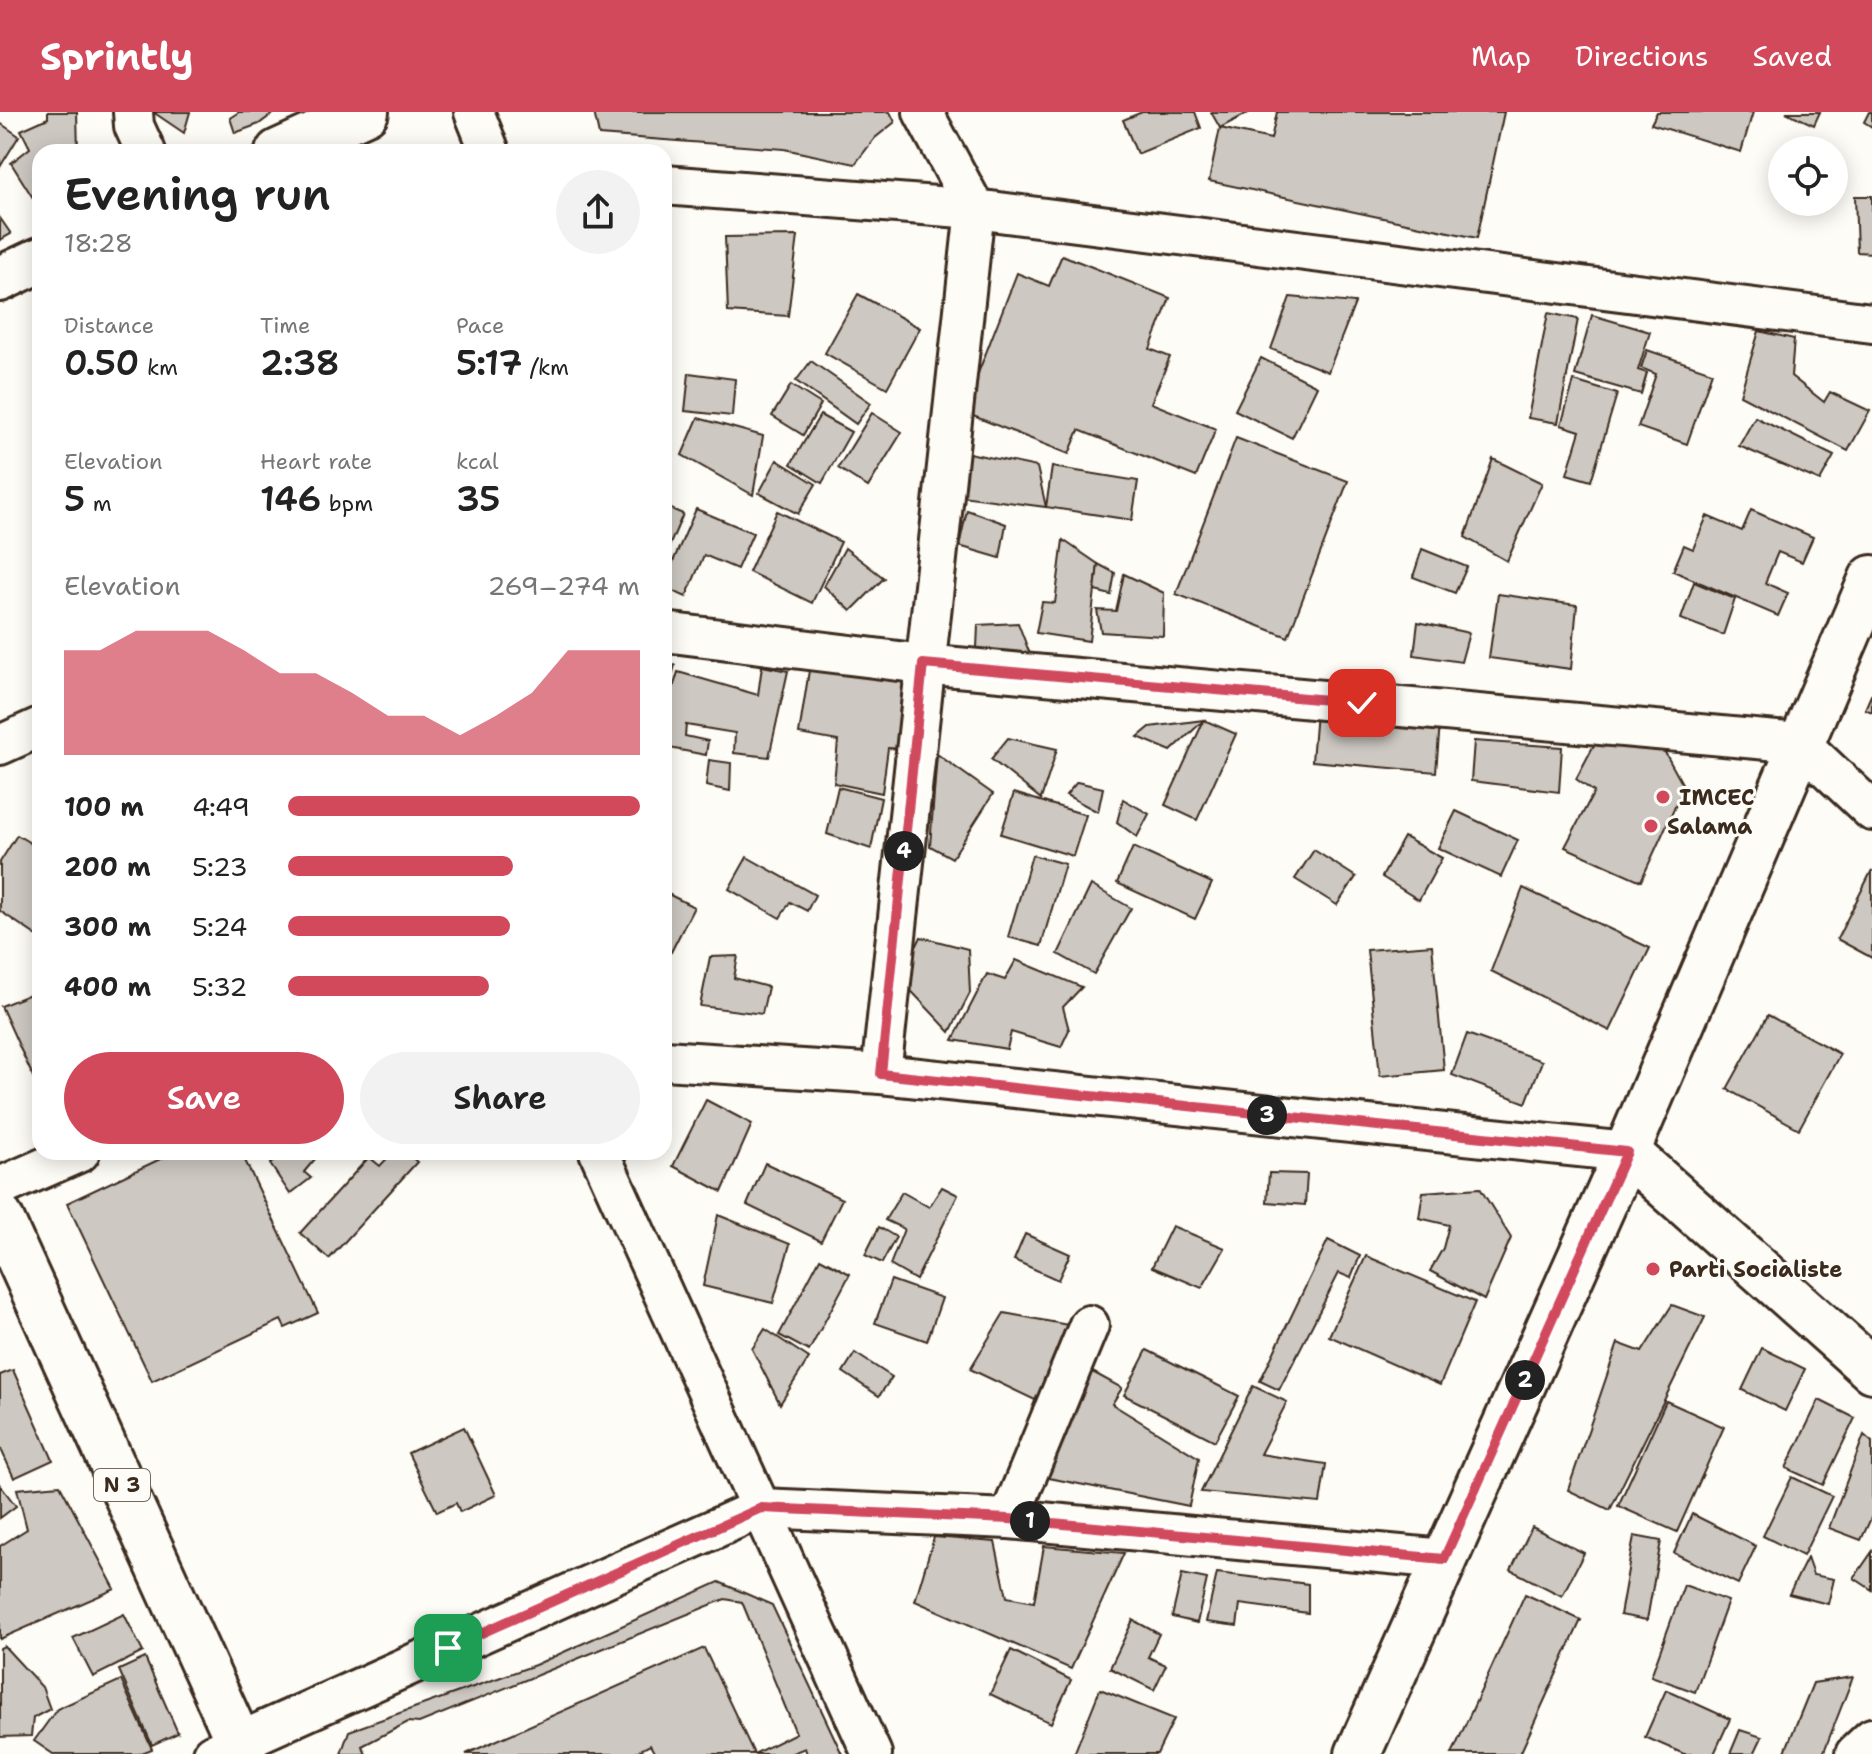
<!DOCTYPE html>
<meta charset="utf-8">
<style>
:root{--surface:#fff;--page:#f2f2f2;--text:#222;--muted:#767676;--accent:#d1495b}
body{margin:0;font-family:"Shantell Sans",sans-serif;background:var(--page);color:var(--text);height:100vh;display:flex;flex-direction:column;font-size:30px;white-space:nowrap}
*{box-sizing:border-box;margin:0}
p{font-size:26px;color:var(--muted)}
.icon{flex:none;width:44px;height:44px;fill:none;stroke:currentColor;stroke-width:2;stroke-linecap:round;stroke-linejoin:round}
.map{position:relative;flex:1;overflow:hidden}
.side{position:absolute;left:32px;top:32px;width:640px;height:1016px;display:flex;flex-direction:column;background:var(--surface);border-radius:24px;box-shadow:0 4px 20px #0003}
.side>*{flex:none}
.fabs{position:absolute;left:1768px;top:24px;display:grid;gap:16px}
.fabs a{display:grid;place-items:center;width:80px;height:80px;border-radius:50%;background:var(--surface);box-shadow:0 4px 20px #0003;font-size:40px}
.pin{position:absolute;display:grid;place-items:center;width:68px;height:68px;color:#fff;margin:-34px;border-radius:16px;box-shadow:0 4px 12px #0006}
.km{position:absolute;width:40px;height:40px;margin:-20px;border-radius:50%;background:#222;color:#fff;font-size:22px;line-height:40px;text-align:center}
.round{display:grid;place-items:center;flex:none;width:84px;height:84px;border-radius:42px;background:var(--page)}
.overview{display:flex;align-items:center;justify-content:space-between;height:136px;padding:0 32px}
h1{font-size:44px;font-weight:600;line-height:60px}
.stats{display:grid;grid-template-columns:repeat(3,1fr);gap:12px;height:136px;padding:8px 32px}
.stats div{display:grid;align-content:center}
.stats b{font-size:34px;font-weight:600}
.stats small{font-size:22px;font-weight:400}
.stats p{font-size:22px}
.chart{height:224px;padding:16px 32px}
.chart p{display:flex;justify-content:space-between}
.chart svg{width:100%;height:144px;margin-top:8px;fill:var(--accent);opacity:.7}
.primary-button{display:flex;gap:16px;margin-top:auto;padding:16px 32px}
.primary-button a{flex:1;height:92px;border-radius:48px;background:var(--accent);color:#fff;font-size:32px;font-weight:600;line-height:92px;text-align:center}
.primary-button a+a{background:var(--page);color:var(--text)}
ul{padding:0 32px;list-style:none;font-size:26px}
li{display:grid;grid-template-columns:128px 96px 1fr;align-items:center;height:60px}
li i{height:20px;border-radius:10px;background:var(--accent)}
header{display:flex;align-items:center;gap:48px;box-sizing:border-box;height:112px;padding:0 40px;background:var(--accent);color:#fff}
header strong{font-size:38px}
nav{display:flex;gap:44px;margin-inline-start:auto;font-size:28px}
.map>svg:first-child{display:block}
</style>
<header>
<strong>Sprintly</strong>
<nav><a>Map</a><a>Directions</a><a>Saved</a></nav>
</header>
<div class="map">
<svg width="1872" height="1642" viewBox="0 0 1872 1642">
<rect width="100%" height="100%" fill="#fdfcf7"/>
<filter id="ink" filterUnits="userSpaceOnUse"><feTurbulence type="fractalNoise" baseFrequency=".0125" numOctaves="2"/><feDisplacementMap in="SourceGraphic" scale="16" xChannelSelector="R" yChannelSelector="G"/><feConvolveMatrix kernelMatrix="1 2 1 2 8 2 1 2 1" color-interpolation-filters="sRGB"/></filter>
<g filter="url(#ink)">
<!-- building -->
<g fill="#cdc8c2" stroke="#3b2a1e" stroke-width="2">
<path d="M48 0H77L78 40H40V97L11 51 30 36 21 18 48 6Z"/>
<path d="M153 0H190L184 21Z"/>
<path d="M239 0H275L259 12 235 21 230 6Z"/>
<path d="M594 0H890L895 10 875 26 855 52 784 37 599 23Z"/>
<path d="M1142 0H1195L1201 16 1137 42 1123 8Z"/>
<path d="M1211 0H1250L1220 16Z"/>
<path d="M1277 0H1504L1477 126 1209 69 1220 16 1271 27Z"/>
<path d="M1657 0H1753L1741 40 1651 12Z"/>
<path d="M1786 0H1820L1814 13Z"/>
<path d="M1869 0H1872V15L1864 10Z"/>
<path d="M0 11 19 24 0 55Z"/>
<path d="M1855 84H1872V141L1857 140Z"/>
<path d="M0 106 11 122 0 128Z"/>
<path d="M798 124 788 204 728 200 725 125Z"/>
<path d="M1062 143 1170 186 1150 237 1170 245 1151 291 1216 317 1196 365 1079 318 1069 342 963 300 1017 161 1049 174Z"/>
<path d="M858 182 920 216 887 276 825 241Z"/>
<path d="M1290 185 1355 191 1328 260 1271 237Z"/>
<path d="M1548 201 1578 207 1558 311 1528 306Z"/>
<path d="M1592 203 1650 220 1638 258 1647 261 1641 282 1575 263Z"/>
<path d="M1759 219 1794 227 1791 264 1824 290 1830 280 1870 299 1848 339 1740 283Z"/>
<path d="M1647 238 1712 260 1687 332 1638 315 1656 262 1641 256Z"/>
<path d="M664 245H667L671 271 664 272Z"/>
<path d="M1261 246 1317 274 1292 326 1235 298Z"/>
<path d="M811 249 871 291 856 312 796 269Z"/>
<path d="M689 261 735 267 732 304 685 299Z"/>
<path d="M1574 269 1617 282 1591 369 1567 362 1580 319 1561 313Z"/>
<path d="M791 273 821 292 803 323 772 304Z"/>
<path d="M872 301 902 320 868 375 838 356Z"/>
<path d="M820 303 851 320 822 371 791 352Z"/>
<path d="M1755 305 1834 344 1820 369 1739 334Z"/>
<path d="M698 306 763 324 753 383 682 343Z"/>
<path d="M1236 326 1348 369 1288 525 1176 482Z"/>
<path d="M964 340 1037 355 1046 395 961 384Z"/>
<path d="M1493 347 1542 371 1507 449 1465 425Z"/>
<path d="M777 348 816 372 798 402 759 381Z"/>
<path d="M1052 355 1138 369 1132 408 1046 395Z"/>
<path d="M664 394 683 402 665 444 664 443Z"/>
<path d="M696 397 753 421 737 457 704 443 686 485 664 475V470Z"/>
<path d="M967 398 1006 412 1000 446 959 434Z"/>
<path d="M1751 398 1813 425 1802 450 1778 440 1765 471 1788 481 1778 504 1673 459 1684 433 1693 437 1707 404 1742 419Z"/>
<path d="M777 399 841 430 812 491 749 460Z"/>
<path d="M1063 428 1098 452 1089 529 1036 521 1042 490 1055 491Z"/>
<path d="M845 436 884 466 851 499 824 474Z"/>
<path d="M1422 437 1467 455 1455 481 1413 465Z"/>
<path d="M1098 452 1115 461 1111 483 1095 479Z"/>
<path d="M1124 462 1164 481 1163 524 1101 520 1097 498 1116 499Z"/>
<path d="M1694 470 1735 487 1723 523 1681 507Z"/>
<path d="M1498 482 1577 493 1571 557 1489 546Z"/>
<path d="M1418 510 1469 521 1461 550 1414 543Z"/>
<path d="M1018 511 1031 545 977 536 978 513Z"/>
<path d="M664 550 675 553 667 582 664 581Z"/>
<path d="M810 552 916 568 905 637 888 636 882 681 834 671 838 629 799 622Z"/>
<path d="M762 554 788 559 769 645 734 641 735 621 686 613 685 624 708 629 706 643 664 635V606L678 560 758 583Z"/>
<path d="M1872 581V600L1865 597Z"/>
<path d="M1316 600 1440 611 1436 660 1312 649Z"/>
<path d="M1204 608 1236 622 1197 708 1165 693Z"/>
<path d="M1204 608 1171 639 1138 625 1150 615Z"/>
<path d="M1008 626 1057 637 1041 687 991 647Z"/>
<path d="M1474 629 1562 635 1559 680 1471 669Z"/>
<path d="M1596 629 1662 635 1684 675 1641 769 1565 735 1594 680 1576 667Z"/>
<path d="M937 642 993 682 952 746 930 734Z"/>
<path d="M709 648 731 651 730 679 706 674Z"/>
<path d="M1077 670 1103 676 1098 700 1066 683Z"/>
<path d="M838 675 881 686 871 737 827 722Z"/>
<path d="M1014 681 1086 703 1073 744 1001 722Z"/>
<path d="M1123 687 1149 702 1137 725 1117 710Z"/>
<path d="M1456 699 1518 728 1501 765 1438 736Z"/>
<path d="M17 723 40 737V826L0 799V750Z"/>
<path d="M1404 725 1442 746 1419 788 1382 765Z"/>
<path d="M1133 735 1212 771 1195 807 1117 771Z"/>
<path d="M1314 738 1356 765 1337 793 1295 767Z"/>
<path d="M1032 743 1065 752 1041 834 1008 825Z"/>
<path d="M747 745 815 783 807 799 790 790 780 806 729 777Z"/>
<path d="M1872 758V846L1837 827Z"/>
<path d="M1091 773 1131 796 1094 862 1058 842Z"/>
<path d="M1523 776 1650 836 1610 919 1491 859Z"/>
<path d="M664 780 694 795 671 840 664 836Z"/>
<path d="M921 825 968 837 970 881 950 920 900 867Z"/>
<path d="M1432 833 1444 958 1380 964 1367 838Z"/>
<path d="M738 844 734 866 768 875 762 902 700 894 710 845Z"/>
<path d="M1016 848 1082 875 1063 895 1069 918 1061 935 1011 920 1007 937 953 928 987 862 1005 868Z"/>
<path d="M40 878V980L1 894Z"/>
<path d="M1768 903 1840 942 1799 1017 1727 977Z"/>
<path d="M1467 922 1542 949 1526 991 1452 963Z"/>
<path d="M706 988 752 1012 722 1080 673 1054Z"/>
<path d="M175 1040H241L318 1201 285 1216 281 1208 152 1269 67 1091Z"/>
<path d="M286 1040H321L304 1060 311 1066 290 1082 270 1052Z"/>
<path d="M393 1040H406L417 1050 329 1147 300 1121 369 1045 380 1054Z"/>
<path d="M765 1051 842 1087 821 1129 747 1093Z"/>
<path d="M1269 1061 1307 1062 1305 1093 1267 1090Z"/>
<path d="M942 1075 958 1083 916 1168 890 1153 904 1117 885 1108 902 1080 929 1095Z"/>
<path d="M1480 1076 1511 1126 1484 1188 1430 1159 1443 1136 1449 1113 1419 1106 1423 1080Z"/>
<path d="M718 1103 790 1132 773 1191 703 1174Z"/>
<path d="M1172 1114 1225 1136 1202 1176 1152 1155Z"/>
<path d="M879 1115 896 1125 882 1151 865 1143Z"/>
<path d="M1025 1122 1070 1142 1058 1168 1014 1148Z"/>
<path d="M1328 1128 1360 1144 1351 1166 1339 1161 1279 1278 1260 1269Z"/>
<path d="M1366 1144 1475 1190 1440 1273 1329 1224Z"/>
<path d="M820 1146 850 1162 809 1239 779 1223Z"/>
<path d="M891 1168 942 1186 927 1229 875 1211Z"/>
<path d="M1672 1193 1705 1205 1610 1398 1568 1378 1618 1231 1642 1240Z"/>
<path d="M1004 1201 1068 1213 1037 1289 970 1257Z"/>
<path d="M765 1217 809 1246 780 1292 752 1237Z"/>
<path d="M1762 1236 1805 1257 1785 1299 1742 1278Z"/>
<path d="M1147 1238 1239 1284 1215 1329 1124 1283Z"/>
<path d="M855 1241 892 1265 879 1284 843 1260Z"/>
<path d="M1087 1257 1122 1276 1112 1292 1199 1346 1189 1394 1039 1364Z"/>
<path d="M13 1258 53 1348 14 1366 0 1335V1263Z"/>
<path d="M1253 1274 1287 1290 1260 1342 1326 1352 1320 1391 1201 1380Z"/>
<path d="M1819 1288 1855 1306 1823 1373 1786 1356Z"/>
<path d="M1666 1289 1724 1315 1677 1420 1618 1394Z"/>
<path d="M464 1315 496 1383 460 1400 456 1391 437 1400 408 1341Z"/>
<path d="M1864 1323 1872 1330V1404L1861 1428 1829 1416Z"/>
<path d="M1792 1365 1832 1384 1803 1444 1763 1424Z"/>
<path d="M0 1373 16 1394 0 1406Z"/>
<path d="M60 1373 115 1477 0 1527V1434L27 1417 17 1377Z"/>
<path d="M1692 1402 1756 1434 1738 1472 1674 1441Z"/>
<path d="M1532 1415 1584 1441 1562 1484 1511 1458Z"/>
<path d="M1634 1424 1661 1429 1647 1508 1620 1503Z"/>
<path d="M934 1425 995 1430 1007 1485 1034 1490 1044 1434 1124 1441 1071 1557 915 1489Z"/>
<path d="M1872 1440V1478L1854 1466Z"/>
<path d="M1807 1446 1813 1463 1834 1467 1828 1492 1789 1482Z"/>
<path d="M1217 1461 1308 1472V1501L1240 1492 1237 1514 1206 1510Z"/>
<path d="M1182 1462 1207 1467 1197 1511 1172 1505Z"/>
<path d="M719 1470 772 1493 842 1642H807L805 1636 790 1642H655L650 1633 633 1642H466L704 1536 754 1642 796 1621 742 1490 725 1487 419 1611 408 1610 362 1634 366 1642H341L349 1619 535 1553Z"/>
<path d="M1684 1473 1728 1489 1695 1580 1651 1564Z"/>
<path d="M1525 1482 1581 1508 1520 1642H1452Z"/>
<path d="M124 1502 143 1540 93 1565 73 1526Z"/>
<path d="M1133 1508 1159 1522 1148 1545 1166 1553 1154 1578 1110 1556Z"/>
<path d="M4 1534 42 1575 50 1597 33 1606 31 1624 0 1625V1536Z"/>
<path d="M1011 1538 1071 1568 1051 1611 990 1582Z"/>
<path d="M145 1546 178 1621 152 1633 119 1558Z"/>
<path d="M1853 1565 1823 1642H1784L1813 1571Z"/>
<path d="M121 1568 152 1637 139 1642H53L34 1629 57 1597Z"/>
<path d="M1100 1577 1174 1607 1157 1642H1074Z"/>
<path d="M1666 1578 1730 1607 1714 1642H1684L1645 1625Z"/>
<path d="M1740 1618 1762 1625 1754 1642H1730Z"/>
</g>
<g fill="none" stroke-linecap="round" stroke-linejoin="round">
<!-- minor casing -->
<g stroke="#3b2a1e" stroke-width="44">
<g id="minor">
<path d="M133 0 134 14 146 40"/>
<path d="M474 0 490 40"/>
<path d="M664 73 975 97 1872 211"/>
<path d="M664 520 923 552 1800 631 1872 699"/>
<path d="M0 633 40 615"/>
<path d="M664 948 881 962 1627 1040"/>
<path d="M881 962 975 97 923 0"/>
<path d="M599 1040 872 1642"/>
<path d="M0 1075 80 1040"/>
<path d="M1009 1407 1089 1213"/>
<path d="M212 1642 761 1396 1009 1407 1444 1447"/>
<path d="M1855 1642 1872 1626"/>
</g>
</g>
<!-- tertiary casing -->
<g stroke="#3b2a1e" stroke-width="50">
<g id="tertiary">
<path d="M278 40 366 0"/>
<path d="M0 167 40 148"/>
<path d="M1627 1040 1872 1258"/>
</g>
</g>
<!-- secondary casing -->
<g stroke="#3b2a1e" stroke-width="50">
<path id="secondary" d="M1358 1642 1627 1040 1872 466"/>
</g>
<!-- primary casing -->
<g stroke="#3b2a1e" stroke-width="50">
<path id="primary" d="M0 1105 244 1642"/>
</g>
<!-- minor -->
<use href="#minor" stroke="#fdfcf7" stroke-width="38"/>
<!-- tertiary -->
<use href="#tertiary" stroke="#fdfcf7" stroke-width="44"/>
<!-- secondary -->
<use href="#secondary" stroke="#fdfcf7" stroke-width="44"/>
<!-- primary -->
<use href="#primary" stroke="#fdfcf7" stroke-width="44"/>
</g>
</g>
<g fill="none" stroke-linecap="round" stroke-linejoin="round" filter="url(#ink)">
<!-- route casing -->
<g stroke="#fff" stroke-width="16">
<path id="route" d="M448 1536 761 1396 1009 1407 1444 1447 1627 1040 881 962 923 552 1362 591"/>
</g>
<!-- route -->
<use href="#route" stroke="#d1495b" stroke-width="10"/>
</g>
<!-- markers -->
<g fill="#d1495b" stroke="#fdfcf7" stroke-width="3">
<circle cx="1663" cy="685" r="8"/>
<circle cx="1651" cy="714" r="8"/>
<circle cx="1653" cy="1157" r="8"/>
</g>
<g text-anchor="middle" dominant-baseline="central" stroke-width="6" stroke-linejoin="round" paint-order="stroke">
<!-- shield labels -->
<rect fill="#fdfcf7" stroke="#75695f" stroke-width="2" x="94" y="1357" width="56" height="32" rx="6"/>
<g font-size="20" font-weight="bold" fill="#3b2a1e">
<text x="122" y="1373">N 3</text>
</g>
<!-- poi labels -->
<g font-size="22" font-weight="bold" fill="#3b2a1e" stroke="#fdfcf7" text-anchor="start">
<text x="1679" y="685">IMCEC</text>
<text x="1667" y="714">Salama</text>
<text x="1669" y="1157">Parti Socialiste</text>
</g>
</g>
</svg>
<div class="fabs">
<a><svg class="icon" aria-label="locate" viewBox="0 0 24 24"><circle cx="12" cy="12" r="6"/><path d="M12 2v4M12 18v4M2 12h4M18 12h4"/></svg></a>
</div>
<div class="pin" style="left:448px;top:1536px;background:#1e9e55"><svg class="icon" aria-label="arrive" viewBox="0 0 24 24"><path d="M6 21V4h12l-3 4 3 4H6"/></svg></div>
<div class="pin" style="left:1362px;top:591px;background:#d93025"><svg class="icon" aria-label="check" viewBox="0 0 24 24"><path d="M5 12l5 5 9-10"/></svg></div>
<b class="km" style="left:1030px;top:1409px">1</b>
<b class="km" style="left:1525px;top:1268px">2</b>
<b class="km" style="left:1267px;top:1003px">3</b>
<b class="km" style="left:904px;top:739px">4</b>
<section class="side">
<div class="overview"><div><h1>Evening run</h1><p>18:28</p></div><a class="round"><svg class="icon" aria-label="share" viewBox="0 0 24 24"><path d="M12 15V3M7 8l5-5 5 5M5 13v7h14v-7"/></svg></a></div>
<div class="stats">
<div><p>Distance</p><b>0.50<small> km</small></b></div>
<div><p>Time</p><b>2:38</b></div>
<div><p>Pace</p><b>5:17<small> /km</small></b></div>
</div>
<div class="stats">
<div><p>Elevation</p><b>5<small> m</small></b></div>
<div><p>Heart rate</p><b>146<small> bpm</small></b></div>
<div><p>kcal</p><b>35</b></div>
</div>
<div class="chart"><p><span>Elevation</span>269–274 m</p>
<svg viewBox="0 0 160 44" preserveAspectRatio="none"><path d="M0 44V12L10 12L20 6L30 6L40 6L50 12L60 19L70 19L80 25L90 32L100 32L110 38L120 32L130 25L140 12L150 12L160 12V44z"/></svg>
</div>
<ul>
<li><b>100 m</b>4:49<i style="width:100%"></i></li>
<li><b>200 m</b>5:23<i style="width:64%"></i></li>
<li><b>300 m</b>5:24<i style="width:63%"></i></li>
<li><b>400 m</b>5:32<i style="width:57%"></i></li>
</ul>
<div class="primary-button"><a>Save</a><a>Share</a></div>
</section>
</div>
